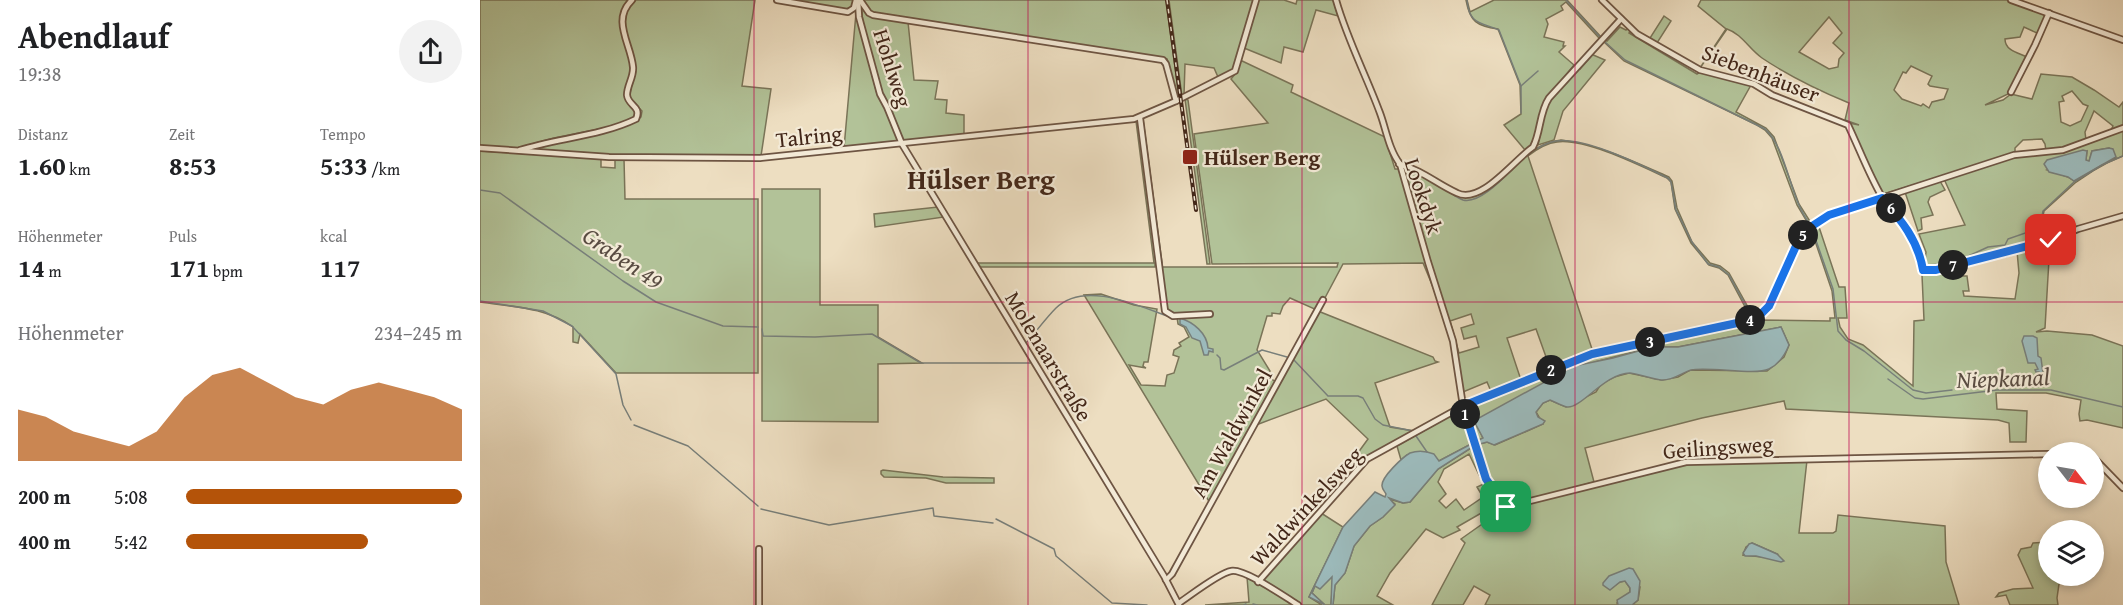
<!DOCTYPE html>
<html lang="de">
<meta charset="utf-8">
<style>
:root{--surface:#fff;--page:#f2f2f2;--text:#202124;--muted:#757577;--accent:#b45309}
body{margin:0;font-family:"Gentium Book Plus",serif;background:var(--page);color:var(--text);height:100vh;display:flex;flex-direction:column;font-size:22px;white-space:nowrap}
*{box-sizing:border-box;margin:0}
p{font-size:20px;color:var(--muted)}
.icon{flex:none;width:33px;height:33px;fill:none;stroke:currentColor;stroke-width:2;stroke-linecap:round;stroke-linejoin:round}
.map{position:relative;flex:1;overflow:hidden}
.sheet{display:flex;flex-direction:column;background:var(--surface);width:480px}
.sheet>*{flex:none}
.needle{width:39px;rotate:121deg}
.controls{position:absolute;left:1558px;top:442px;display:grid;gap:12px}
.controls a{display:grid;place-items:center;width:66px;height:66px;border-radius:50%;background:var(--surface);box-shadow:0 3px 9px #0003;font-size:30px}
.pin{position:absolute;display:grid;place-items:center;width:51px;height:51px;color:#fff;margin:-26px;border-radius:12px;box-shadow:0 3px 9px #0006}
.km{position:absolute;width:30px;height:30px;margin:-15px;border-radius:50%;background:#222;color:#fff;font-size:16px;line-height:30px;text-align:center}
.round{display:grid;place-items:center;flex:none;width:63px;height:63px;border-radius:32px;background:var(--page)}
.head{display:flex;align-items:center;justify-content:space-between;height:102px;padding:0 18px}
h1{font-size:33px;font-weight:600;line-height:45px}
.figures{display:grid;grid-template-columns:repeat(3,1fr);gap:9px;height:102px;padding:6px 18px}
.figures div{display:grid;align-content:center}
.figures b{font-size:26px;font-weight:600}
.figures small{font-size:16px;font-weight:400}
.figures p{font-size:16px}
.chart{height:168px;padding:12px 18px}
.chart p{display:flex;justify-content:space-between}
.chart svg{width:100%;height:108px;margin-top:6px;fill:var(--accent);opacity:.7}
ul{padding:0 18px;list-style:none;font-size:20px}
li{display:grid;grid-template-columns:96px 72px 1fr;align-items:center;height:45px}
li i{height:15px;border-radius:8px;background:var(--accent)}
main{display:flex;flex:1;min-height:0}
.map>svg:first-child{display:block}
</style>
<main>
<section class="sheet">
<div class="head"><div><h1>Abendlauf</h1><p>19:38</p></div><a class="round"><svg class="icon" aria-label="share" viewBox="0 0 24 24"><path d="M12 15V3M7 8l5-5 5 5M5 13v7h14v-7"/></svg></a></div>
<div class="figures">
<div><p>Distanz</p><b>1.60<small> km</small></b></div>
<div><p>Zeit</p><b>8:53</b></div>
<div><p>Tempo</p><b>5:33<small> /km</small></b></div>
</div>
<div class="figures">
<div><p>Höhenmeter</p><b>14<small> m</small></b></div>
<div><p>Puls</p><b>171<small> bpm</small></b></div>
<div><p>kcal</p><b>117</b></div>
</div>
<div class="chart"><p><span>Höhenmeter</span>234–245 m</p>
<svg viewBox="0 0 160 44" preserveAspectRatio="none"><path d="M0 44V23L10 26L20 32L30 35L40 38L50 32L60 18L70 9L80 6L90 12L100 18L110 21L120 15L130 12L140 15L150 18L160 23V44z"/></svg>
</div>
<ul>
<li><b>200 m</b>5:08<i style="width:100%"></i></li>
<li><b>400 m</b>5:42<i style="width:66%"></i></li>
</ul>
</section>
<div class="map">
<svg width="1643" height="605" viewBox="0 0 1643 605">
<rect width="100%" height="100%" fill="#eddec1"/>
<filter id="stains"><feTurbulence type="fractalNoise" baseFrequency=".00333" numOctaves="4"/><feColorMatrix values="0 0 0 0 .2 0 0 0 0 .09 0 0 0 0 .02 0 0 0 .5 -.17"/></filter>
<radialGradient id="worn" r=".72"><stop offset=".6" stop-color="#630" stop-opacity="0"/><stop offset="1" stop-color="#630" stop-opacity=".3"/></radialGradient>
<!-- green -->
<g fill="#b2c298" stroke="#7a7458" stroke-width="1.5" fill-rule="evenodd">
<path d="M0 0H149C129 23 151 43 152 67 152 77 142 90 146 100 149 106 154 107 156 115L154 118 129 127 74 138 37 148 0 146Z"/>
<path d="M153 0H275L262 86 291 89 281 156 136 155 51 149C76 137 142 135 161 117L162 111 150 99C149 89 154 81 155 71 156 44 131 30 153 0Z"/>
<path d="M309 0H374L372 8 367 10Z"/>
<path d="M381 0H686L699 97 697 98 687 59 399 15 389 12Z"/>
<path d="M689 0H774L754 68 751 71 738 77 734 68 705 64 704 95 702 96Z"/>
<path d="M778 0H804L816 4 817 0H853L858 16 836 10 823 52 804 47 801 63 764 48Z"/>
<path d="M986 0H987L990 12 1014 0H1087L1122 38 1120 39 1086 2 1081 6 1083 10 1066 19 1068 24 1064 37 1084 42 1083 46H1085L1079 52 1094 65 1064 102 1056 138 1052 146 1002 189 1045 150 1024 125 1041 114 1040 85 1018 29C997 26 990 22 986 0Z"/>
<path d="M1221 0H1529L1568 13 1559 34 1544 27 1540 37 1525 39C1525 51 1539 53 1547 57L1528 94 1505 105 1523 100 1531 94 1552 99 1561 74 1592 77 1614 90 1639 107 1643 102V126L1630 132 1633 126 1614 111 1605 132 1606 140 1583 148 1566 151 1565 144 1562 139 1543 140 1535 148V153L1404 194 1402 193 1369 123 1379 125 1365 120 1369 103C1340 91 1309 76 1282 58 1269 49 1262 34 1247 29L1220 68 1246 29 1218 6ZM1349 17 1362 33 1353 43 1364 53 1359 59 1358 67 1349 69 1319 52ZM1431 66 1452 76 1448 84 1450 86 1468 89 1464 99 1452 102 1449 108 1443 104 1441 106 1422 99 1414 90 1423 72 1426 73ZM1592 91 1603 104 1608 106 1601 121 1590 126 1581 122 1579 102 1584 101 1582 96Z"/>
<path d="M381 4 389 14 428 22 434 80 458 81 455 99 467 100 466 113 484 115V135L423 142 409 105 401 94 383 24Z"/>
<path d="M376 13 397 94 405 106 419 142 364 148Z"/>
<path d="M1184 16 1191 21 1177 43 1170 38Z"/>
<path d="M1140 27 1146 30 1148 28 1151 30 1149 33 1217 74 1220 72 1271 85 1256 112 1286 128 1294 137 1319 204 1331 223 1329 225 1317 205 1292 138 1285 130 1277 125 1144 61 1123 41 1125 40 1127 41Z"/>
<path d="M1111 54 1125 60 1083 111 1074 140 1058 145 1065 106 1098 68 1100 69 1112 55Z"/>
<path d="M760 60 813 85 811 92 905 137 915 169H919L975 352V368C972 333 957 296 943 263L863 264 838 311 953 357 955 361 958 362 895 383 910 427 934 431 891 455 871 475 869 465 888 439 846 399 776 425 837 310 810 298 803 306 800 314 792 313V316H787L777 350 790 371 787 377 795 381 730 503 604 295 621 294 654 305 677 309 668 362H664L663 366 666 368 649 365 661 385 685 386 687 375 694 373 699 357 693 355 694 350 701 346 699 343 709 337 704 327 698 324 697 317 727 316 693 314 686 310 681 267H857L858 263 732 264 714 134 788 123 751 79 756 73Z"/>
<path d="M705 99 708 100 730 264H727Z"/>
<path d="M663 119 682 263H675V267H499L497 263H674L656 121Z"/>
<path d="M1643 130V156L1622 165 1595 183 1564 211 1560 229 1563 241 1454 270 1443 269V260H1445L1446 252 1439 234 1485 225 1464 179 1531 157 1584 151ZM1629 148 1636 158 1595 181 1588 177 1567 170 1607 151 1606 160 1609 162 1612 151Z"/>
<path d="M1081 140C1120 145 1153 161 1189 177L1192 181 1197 208 1212 242 1230 263 1240 266 1249 273 1274 318H1271L1248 275 1239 268 1229 265 1211 243 1195 209 1191 182 1187 178C1161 166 1105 138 1077 142 1066 143 1057 149 1048 156L1113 352 1070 368 1056 329 1027 338 1041 380 1015 391 1010 389 1007 382 983 392 977 364 975 343 942 243 922 169 927 167 985 197 998 194C1021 176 1051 143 1081 140ZM991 314 994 324 981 328 984 339 996 336 999 347 979 353 970 321Z"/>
<path d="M0 151 121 158V167L135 168V159H144L145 199H278V373H136L100 334 98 343 93 342V327C65 307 34 307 0 302Z"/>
<path d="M1460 181 1465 190 1450 197 1448 202 1453 215 1441 218 1442 229 1438 231 1425 192Z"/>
<path d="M282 189H340V305H398V337L442 363 398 364V422L282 421Z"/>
<path d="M458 207 464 217 395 227 394 214Z"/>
<path d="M1338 224 1359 287H1365L1367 318H1358L1360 327 1368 339 1383 345 1433 386 1434 321 1444 320 1442 275 1444 272 1478 265 1479 276H1487L1489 291H1483L1484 296 1535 299 1539 273 1537 251 1570 242 1565 328 1556 332 1567 331 1612 335 1643 346V428L1607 420 1600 421 1599 414 1601 400 1566 393H1516L1517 409 1547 411 1546 442H1530L1529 423 1518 420 1306 409 1304 401 1222 418 1105 448 1114 482 1027 505 1007 478 996 445 1007 442 1015 445 1063 424 1056 412 1063 403 1070 400 1086 407 1116 392 1121 384 1134 377 1149 373 1182 380 1198 377 1210 370 1287 371 1304 357 1309 345 1301 327 1198 347H1173L1115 362 996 423 1003 438 995 442 986 411V406L1104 358 1277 320 1350 321V318H1355L1352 291 1331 229Z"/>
<path d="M982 409 993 443 959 461 927 455 921 460 917 446Z"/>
<path d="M994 446 1006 479 1002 481 989 454 964 469 958 482 966 494 959 501 966 508 976 499 984 510 1003 497 997 487 1008 482 1024 507 1008 519 1003 512 977 527 980 530 963 538 946 529 910 573 897 596 913 605H853L855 585 865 573 874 546 890 526 903 517 915 504 909 499 923 503 930 502 958 469Z"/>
<path d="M1327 460 1319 533H1353L1356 531 1358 515 1465 526 1466 562 1479 605H1152L1158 600 1160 587 1147 571 1140 572 1131 588 1140 582 1145 581 1150 588V592L1137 603 1138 605H1005L1010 595 994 586 983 605H952L985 543 981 539 1025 508 1206 463ZM1272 543 1297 554 1283 557 1263 555 1266 547Z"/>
<path d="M403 470 463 477 514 478V483H466L446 478 404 477 401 474V471Z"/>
<path d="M841 513 863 527 829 597 842 605H822L782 581Z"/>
<path d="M1569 542V576H1589L1579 584 1577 598 1578 605H1530L1526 595 1516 597 1519 593 1533 589 1553 588 1538 555 1541 549 1551 547 1553 543Z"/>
<path d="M767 577 770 579 815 605H725L769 602Z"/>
<path d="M850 577 853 578 851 605H845L832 593 835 585Z"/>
</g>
<!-- water -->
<g fill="#9cbabb" stroke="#787f7a" stroke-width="1.5">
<path d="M1629 148 1633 149 1636 157 1594 181 1588 177 1569 172 1564 164 1567 160 1603 150 1607 151 1606 160 1609 161 1612 151Z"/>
<path d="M700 318C713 322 727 333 728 348L733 349V352L729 351 728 355H724L720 341 712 338 706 327 700 324Z"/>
<path d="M1301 327 1309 345C1305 355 1299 364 1289 369 1275 376 1229 366 1211 370 1201 373 1193 381 1181 380 1171 379 1160 374 1150 373 1125 373 1101 409 1087 407 1082 406 1075 402 1070 400L1063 403 1056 412 1058 417 1065 421 1063 424 1014 445 1007 442 996 445 995 442 1003 438 995 423 997 419 1094 366 1133 358 1173 347H1198Z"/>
<path d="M1544 336H1553L1557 338 1558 356 1561 358 1564 381H1562L1559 372H1556L1555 370 1558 369 1555 363H1548L1542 341Z"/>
<path d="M993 443 994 446 958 469 930 502 923 503 909 498 915 505 903 517 890 526 874 546 865 573 855 585 853 605H851L852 577 840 589 835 586 832 593 845 605 829 597 863 527 895 492 905 497 906 494C905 492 902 489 902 486 901 477 923 457 930 453 939 450 946 451 954 454L959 461Z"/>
<path d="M1272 543 1297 554 1304 561 1301 562 1276 556H1265L1263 553 1269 544Z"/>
<path d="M1149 568 1153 569 1160 581 1158 600 1152 605H1138L1137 600 1150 592V588L1145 581 1140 582 1130 590 1123 585V583L1129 576Z"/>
</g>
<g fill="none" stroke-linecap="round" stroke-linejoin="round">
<!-- stream -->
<g stroke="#787f7a" stroke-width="1.5">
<path d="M987 0C989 25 1001 22 1019 30L1041 86V113"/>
<path d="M1086 0 1121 38"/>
<path d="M1125 42 1145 60 1285 129C1308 150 1309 198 1330 224"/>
<path d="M1041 86 1058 71"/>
<path d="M1058 148C1063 145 1070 142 1076 141 1106 137 1161 165 1188 178L1191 182 1196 210 1212 242 1228 264 1239 267 1249 275 1272 317"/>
<path d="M1045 157 1054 150"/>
<path d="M0 190 20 193 143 281 176 302 243 326 278 327"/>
<path d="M966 190C971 193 977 198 983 200 1002 205 1030 170 1044 158"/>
<path d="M1332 229 1353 289 1358 331 1366 340 1384 351 1433 390 1446 393 1472 390"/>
<path d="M1473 263 1508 247 1525 245 1528 239 1560 228 1563 211 1594 182 1622 165 1643 156"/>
<path d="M1443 265 1468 264"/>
<path d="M0 301 63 311 92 326 136 374 143 405 151 420"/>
<path d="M1275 322 1280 331"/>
<path d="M282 329 283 336 335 337 392 334 441 363H550L551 362 544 350"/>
<path d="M546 343C556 332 565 319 576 308 605 280 658 306 690 317"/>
<path d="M737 355 740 358 741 369 744 370 782 350 807 357"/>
<path d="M813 359 848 396H878L883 398 895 419 903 425 933 431"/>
<path d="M1408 379 1435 398 1443 399 1517 390H1571L1643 407"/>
<path d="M154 425 208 446 278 506"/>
<path d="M936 436 947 452"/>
<path d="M281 509 349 525 453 508 454 516 513 523"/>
<path d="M516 519 574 549 576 556 632 603 667 605"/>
<path d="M773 604 777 605"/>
<path d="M764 605 766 604"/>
</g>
<!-- minor casing -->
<g stroke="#6e5543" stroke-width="8">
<g id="minor">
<path d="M297 0 368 12 374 8 376 0"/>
<path d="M378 0 379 17 400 94 407 107 422 144 684 576 699 605"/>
<path d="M380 0 389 13 393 15 683 60 686 64 696 101"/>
<path d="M856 0C867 39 886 75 900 113 906 129 909 150 920 164L948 262 973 341 983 406 993 443 1007 479 1026 507 1206 462 1569 454"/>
<path d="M1122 0 1157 34 1220 70 1274 84 1292 95 1368 125C1379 148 1389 175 1402 197 1420 226 1437 231 1443 270H1456L1508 255 1524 254 1571 240 1598 229 1643 216"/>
<path d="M1531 0 1643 40"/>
<path d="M1531 92 1555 45 1569 13"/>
<path d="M660 118 685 311 693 316 730 314"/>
<path d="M0 148 129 157 280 158 654 119 696 101 755 71 776 0"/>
<path d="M40 150C78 138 121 136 156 119 162 106 148 106 147 95 147 85 154 77 153 67 151 44 131 20 152 0"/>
<path d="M919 164C944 171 955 183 977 193 1001 205 1034 160 1053 147 1061 132 1059 113 1069 98L1141 19"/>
<path d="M1614 458 1643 488"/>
<path d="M686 580 692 574 843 300"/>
<path d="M778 582 887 459 983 406 1108 355 1276 319 1289 306 1315 246C1325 232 1334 223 1349 215L1534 155 1583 150 1643 128"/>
<path d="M699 603C711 595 739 573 751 571 764 568 805 597 818 605"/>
<path d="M279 605V549"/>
</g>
</g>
<!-- minor -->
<use href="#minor" stroke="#f3ead7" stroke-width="4.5"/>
<!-- rail casing -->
<g stroke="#432719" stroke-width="4">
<path id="rail" d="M687 0 716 210"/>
</g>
<!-- rail -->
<use href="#rail" stroke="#f3ead7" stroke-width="1.5" stroke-dasharray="4.5" stroke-linecap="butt"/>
</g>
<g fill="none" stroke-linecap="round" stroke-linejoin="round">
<!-- route casing -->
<g stroke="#fff" stroke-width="12">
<path id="route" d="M1026 507 1006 479 983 406 1112 354 1276 319 1289 306 1316 246 1329 228 1349 215 1402 198C1421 220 1438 240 1443 270H1456L1571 240"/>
</g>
<!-- route -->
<use href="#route" stroke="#1a73e8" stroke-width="8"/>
</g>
<!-- grid -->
<path fill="none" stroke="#c2185b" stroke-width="1.5" stroke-opacity="0.55" d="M274 0V605M548 0V605M822 0V605M1095 0V605M1369 0V605M0 302H1643"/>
<!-- markers -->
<rect fill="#8f2418" stroke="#f3ead7" stroke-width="2" x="702" y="149" width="16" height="16" rx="3"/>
<g text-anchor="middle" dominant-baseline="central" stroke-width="4.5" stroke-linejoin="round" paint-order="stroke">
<!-- street labels -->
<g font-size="22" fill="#432719" stroke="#f3ead7">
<text transform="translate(413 68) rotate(72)">Hohlweg</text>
<text transform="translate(1281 73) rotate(21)">Siebenhäuser</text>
<text transform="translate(329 136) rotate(-6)">Talring</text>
<text transform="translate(944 196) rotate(72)">Lookdyk</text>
<text transform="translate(569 356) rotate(59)">Molenaarstraße</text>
<text transform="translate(751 433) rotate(-61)">Am Waldwinkel</text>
<text transform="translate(1238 447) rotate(-4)">Geilingsweg</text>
<text transform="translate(826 506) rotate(-47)">Waldwinkelsweg</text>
</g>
<!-- poi labels -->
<g font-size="22" font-weight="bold" fill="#432719" stroke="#f3ead7" text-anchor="start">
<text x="724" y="157">Hülser Berg</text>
</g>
<!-- water labels -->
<g font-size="24" font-style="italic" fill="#594c42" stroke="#f3ead7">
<text transform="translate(143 258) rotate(34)">Graben 49</text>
<text transform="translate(1523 378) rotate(-2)">Niepkanal</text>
</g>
<!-- district labels -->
<g font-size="28" font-weight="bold" fill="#432719" stroke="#f3ead7">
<text x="501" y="178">Hülser Berg</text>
</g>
</g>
<rect width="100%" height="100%" filter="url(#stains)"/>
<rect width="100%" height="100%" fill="url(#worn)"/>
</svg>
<div class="controls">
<a><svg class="needle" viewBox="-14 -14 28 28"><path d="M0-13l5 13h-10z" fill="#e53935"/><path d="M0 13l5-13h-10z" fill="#757577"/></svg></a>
<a><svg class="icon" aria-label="layers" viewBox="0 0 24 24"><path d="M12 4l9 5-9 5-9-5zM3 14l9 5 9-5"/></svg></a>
</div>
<div class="pin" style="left:1026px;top:507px;background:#1e9e55"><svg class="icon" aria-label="arrive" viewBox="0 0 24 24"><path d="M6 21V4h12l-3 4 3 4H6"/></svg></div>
<div class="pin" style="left:1571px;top:240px;background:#d93025"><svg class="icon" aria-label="check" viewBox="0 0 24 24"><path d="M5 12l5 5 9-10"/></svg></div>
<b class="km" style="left:985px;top:414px">1</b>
<b class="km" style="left:1071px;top:370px">2</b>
<b class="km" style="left:1170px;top:342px">3</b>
<b class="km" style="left:1270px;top:320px">4</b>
<b class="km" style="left:1323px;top:235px">5</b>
<b class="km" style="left:1411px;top:208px">6</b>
<b class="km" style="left:1473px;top:265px">7</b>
</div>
</main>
